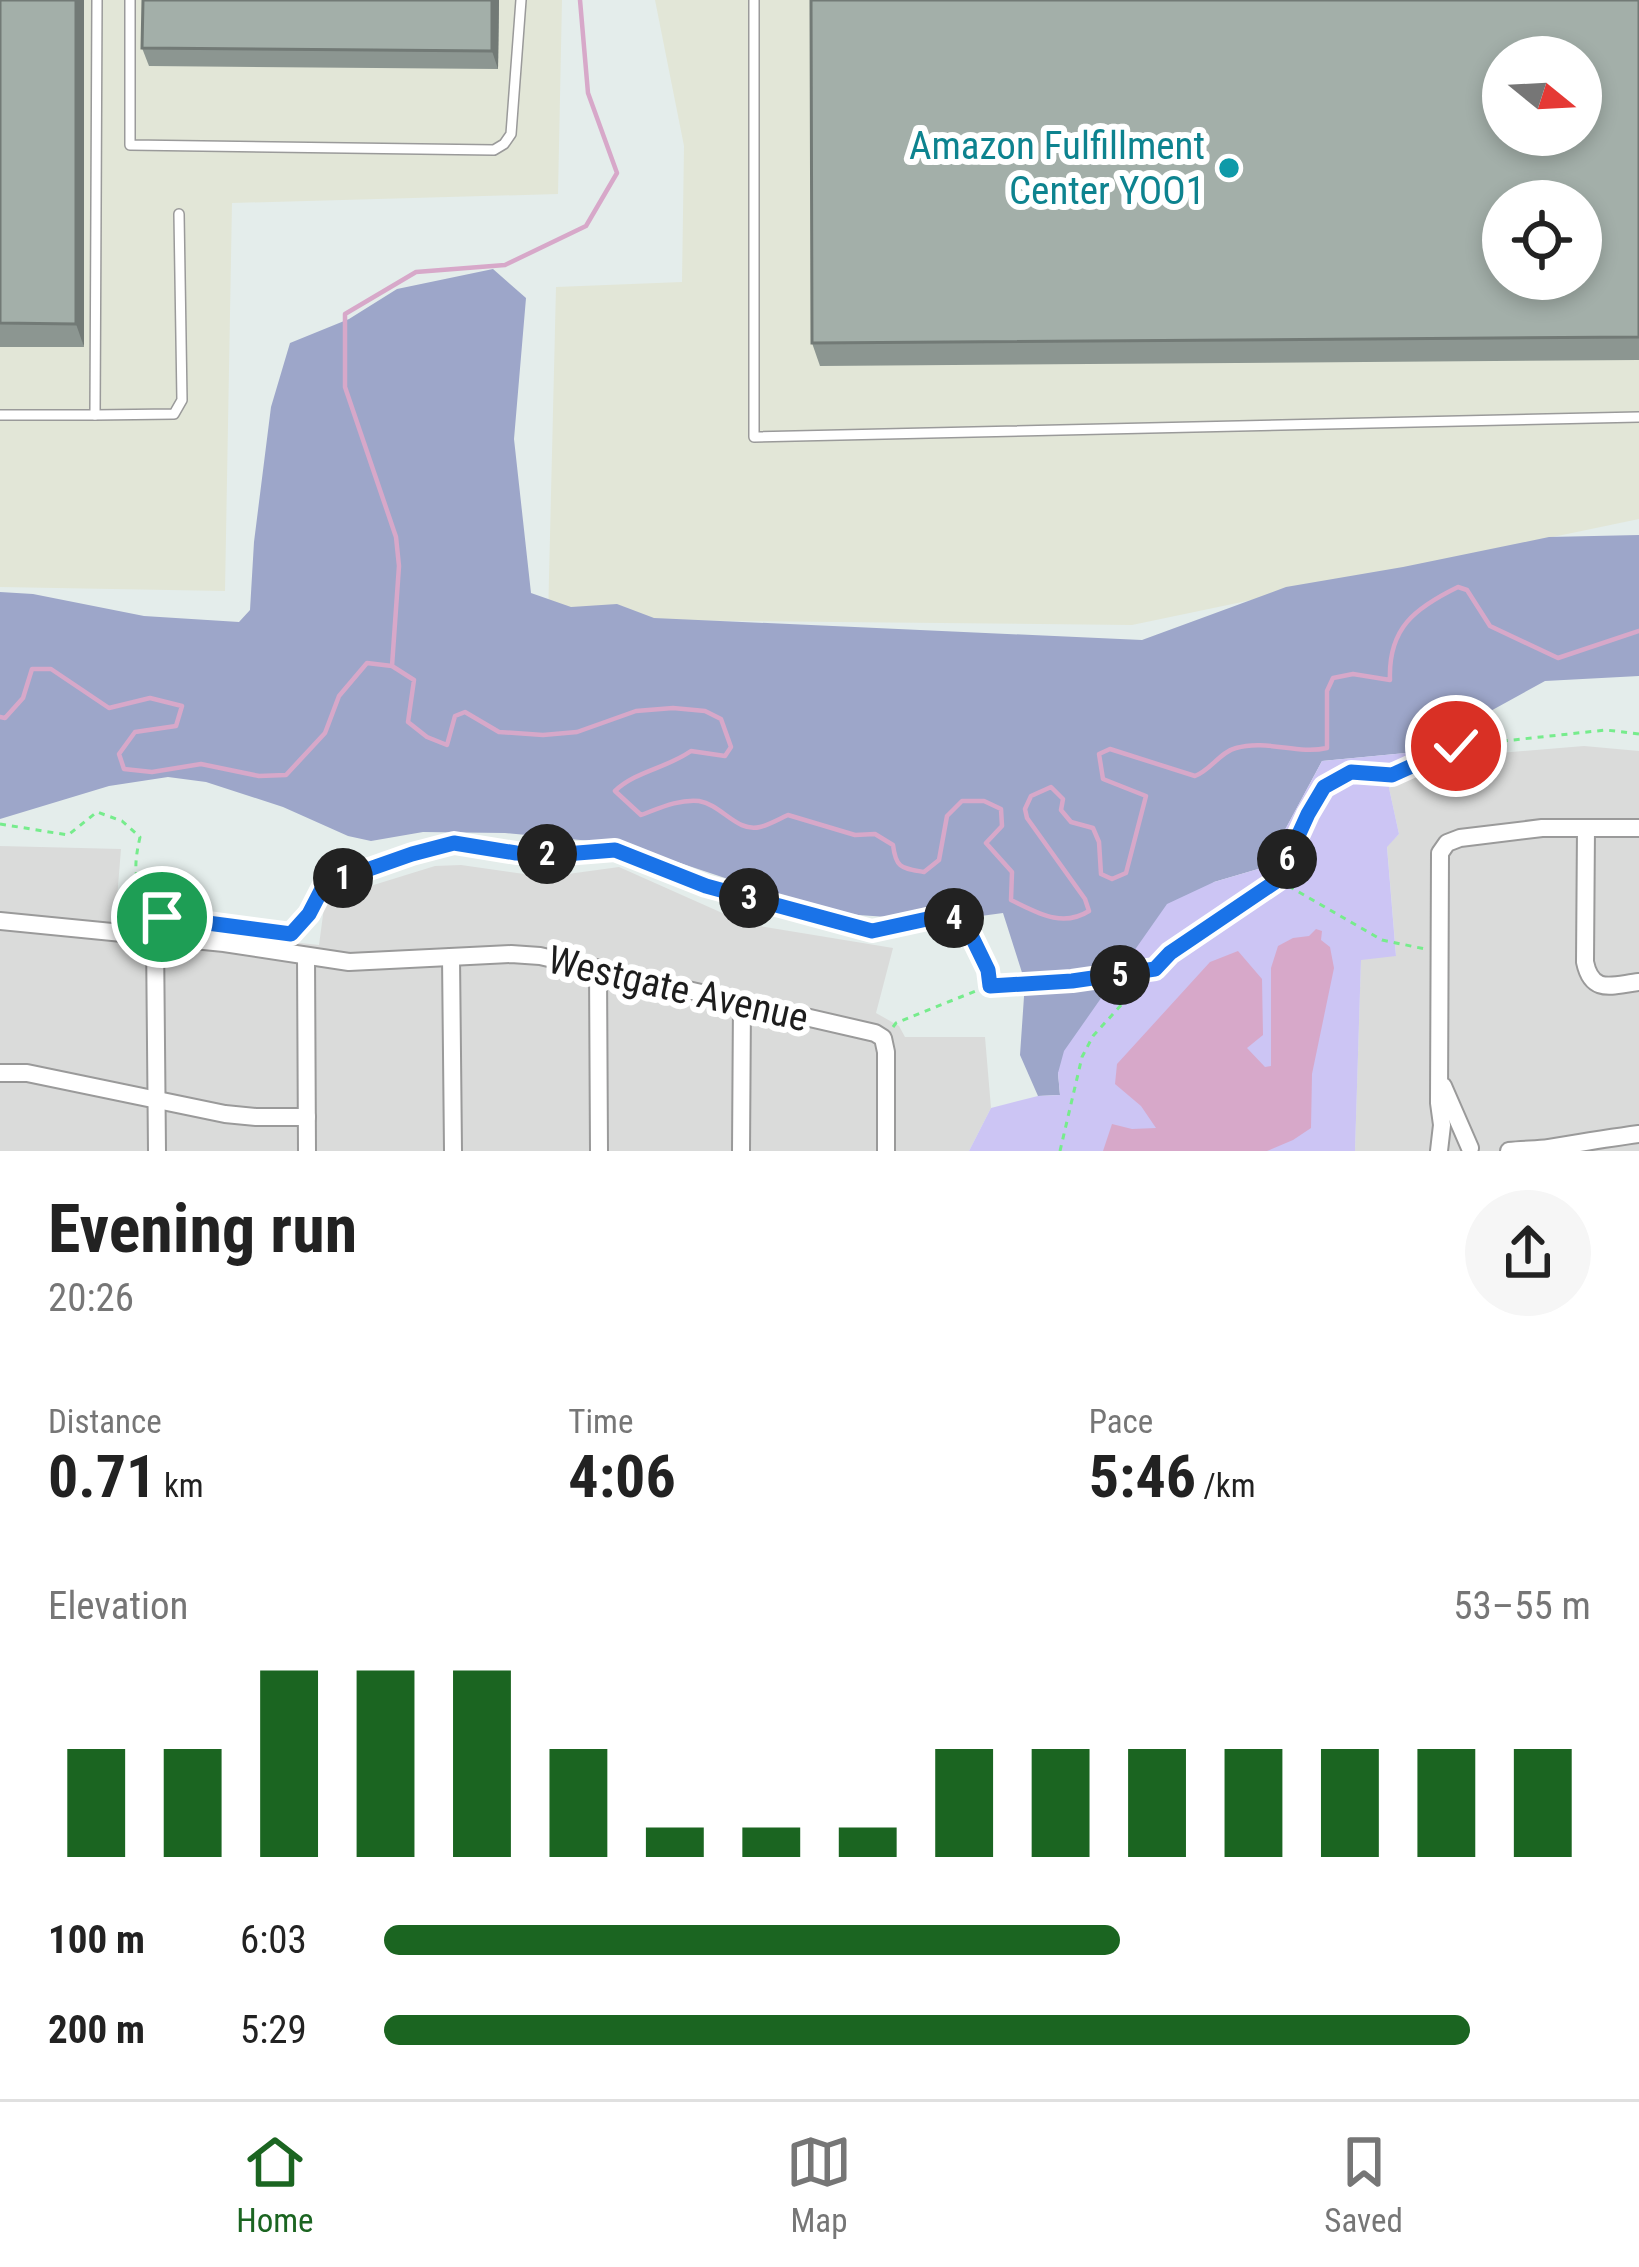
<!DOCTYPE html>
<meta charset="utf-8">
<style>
:root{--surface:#fff;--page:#f6f6f6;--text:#222;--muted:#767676;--line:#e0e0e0;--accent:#1b6521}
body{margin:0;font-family:"Roboto Condensed",sans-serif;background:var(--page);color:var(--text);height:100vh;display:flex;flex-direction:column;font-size:45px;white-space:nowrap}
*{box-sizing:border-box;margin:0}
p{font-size:39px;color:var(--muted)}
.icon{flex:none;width:66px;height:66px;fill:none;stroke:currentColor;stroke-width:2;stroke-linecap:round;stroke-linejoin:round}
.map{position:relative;height:1151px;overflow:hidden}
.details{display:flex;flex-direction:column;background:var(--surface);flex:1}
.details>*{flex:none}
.needle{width:78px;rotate:108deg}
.controls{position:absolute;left:1482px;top:36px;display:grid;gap:24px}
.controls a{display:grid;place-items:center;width:120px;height:120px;border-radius:50%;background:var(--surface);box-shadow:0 6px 18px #0003;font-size:60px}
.pin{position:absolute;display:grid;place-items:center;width:102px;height:102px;color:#fff;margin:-51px;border:6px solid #fff;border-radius:50%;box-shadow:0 3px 12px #0007}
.km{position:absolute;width:60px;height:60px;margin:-30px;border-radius:50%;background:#222;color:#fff;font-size:33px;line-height:60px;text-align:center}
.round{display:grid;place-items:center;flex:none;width:126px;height:126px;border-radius:63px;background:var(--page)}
.overview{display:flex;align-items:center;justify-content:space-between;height:204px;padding:0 48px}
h1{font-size:66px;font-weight:700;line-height:90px}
.stats{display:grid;grid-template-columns:repeat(3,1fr);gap:18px;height:204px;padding:12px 48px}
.stats div{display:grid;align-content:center}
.stats b{font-size:60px;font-weight:700}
.stats small{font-size:33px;font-weight:400}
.stats p{font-size:33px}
.chart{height:336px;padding:24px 48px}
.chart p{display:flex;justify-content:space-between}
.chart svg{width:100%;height:216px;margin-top:12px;stroke:var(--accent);stroke-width:6}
ul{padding:0 48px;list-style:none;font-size:39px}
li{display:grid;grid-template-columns:192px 144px 1fr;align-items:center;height:90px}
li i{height:30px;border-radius:15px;background:var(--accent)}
.tabs{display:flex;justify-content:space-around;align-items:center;height:168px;border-top:3px solid var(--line);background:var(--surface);font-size:33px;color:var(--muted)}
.tabs a{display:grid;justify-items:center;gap:6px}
.tabs .current{color:var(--accent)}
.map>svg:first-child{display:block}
</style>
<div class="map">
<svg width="1639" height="1151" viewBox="0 0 1639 1151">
<rect width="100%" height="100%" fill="#e4edeb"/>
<!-- residential -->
<g fill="#dadbda">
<path d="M1584 746 1639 751V1151H1355L1361 959 1396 955 1387 846 1399 834 1389 788 1452 757Z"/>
<path d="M0 846 121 849 115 923 319 945 325 900 435 866 461 865 546 877 619 867 747 924 893 948 876 1013 899 1026 905 1037H985L991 1108 969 1151H0Z"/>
</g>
<!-- industrial -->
<g fill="#e2e6d7" fill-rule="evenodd">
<path d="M0 0H562L558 194 232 203 225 591 0 587Z"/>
<path d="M655 0H1639V519L1132 625 548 619 556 287 682 282 684 146ZM1503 57H1581V135H1503ZM1503 201H1581V279H1503Z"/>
</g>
<!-- forest -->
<path fill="#9da6c9" d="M493 269 526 298 514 439 531 593 571 607 617 604 654 618 1142 640 1286 587 1403 567 1549 537 1639 535V676L1545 681 1416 752 1322 761 1265 867 1214 882 1058 1073 1060 1095 1038 1096 1020 1055 1025 982 1003 913 944 921 830 913 623 844 505 833 423 832 371 841 348 836 283 807 206 782 168 777 109 786 0 819V592L33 594 144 616 239 622 250 610 254 542 271 407 290 343 349 319 397 289Z"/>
<!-- park -->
<path fill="#ccc5f4" d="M1416 752 1389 788 1399 834 1387 847 1396 956 1361 960 1355 1151H969L991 1108 1038 1096 1060 1095 1058 1073 1064 1051 1167 904 1214 882 1265 867 1322 761Z"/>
<!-- water -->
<path fill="#d7a8c9" d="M1316 929 1322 931 1321 940 1330 947 1334 968 1312 1074 1311 1128 1293 1140 1267 1151H1103L1112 1124 1132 1129 1156 1128 1141 1106 1115 1084 1117 1064 1210 962 1238 951 1262 979 1263 1035 1247 1048 1265 1067 1271 1066V968L1278 946 1293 938 1309 936Z"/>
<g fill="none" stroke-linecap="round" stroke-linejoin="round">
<!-- stream -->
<g stroke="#d7a8c9" stroke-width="4.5">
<path d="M392 666 399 566 396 537 345 387V314L416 272 505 265 586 226 617 173 588 93 580 0"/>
<path d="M0 717 5 718 23 698 32 669H51L109 708 150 698 182 706 176 726 135 732 119 754 124 769 152 772 201 764 259 776 286 775 325 733 339 696 367 663 392 666 414 680 408 722 427 737 447 745 455 716 465 712 499 732 543 735 577 732 636 711 673 708 705 711 721 719 731 747 725 756 691 751C667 768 636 771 615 791L641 815C660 808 679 799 699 801 722 805 737 833 760 827 769 825 779 819 788 815L855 835 875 834 893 845C896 869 902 868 924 872L939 860 947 816 962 801H984L1001 809 1002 826 986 843 1012 872 1011 900C1038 913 1062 928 1089 911L1085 899 1027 818 1025 809 1031 796 1051 787 1063 799 1061 810 1071 822 1093 828 1099 842 1101 874 1112 879 1126 873 1146 796 1103 779 1099 754 1110 749 1195 776C1211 770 1220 752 1236 748 1267 739 1297 755 1327 748V691L1333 678 1353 674 1390 680C1388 628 1415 608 1458 587L1467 590 1490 626 1558 658 1639 631"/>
</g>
<!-- lane casing -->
<g stroke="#9a9a9a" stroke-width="12">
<g id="lane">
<path d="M130 0V145L494 150 504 144 511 134 521 0"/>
<path d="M754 0V437L1639 417"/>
<path d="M0 415H95L97 0"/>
<path d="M95 415 174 414 182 400 179 214"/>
</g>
</g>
<!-- street casing -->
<g stroke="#9a9a9a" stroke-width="20">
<g id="street">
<path d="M1586 828 1585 962C1592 995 1612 985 1639 982"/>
<path d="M0 921 224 943 349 962 511 954 540 956 875 1033 883 1038 886 1052V1151"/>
<path d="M155 936 157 1151"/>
<path d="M306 956 307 1151"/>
<path d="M451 957 453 1151"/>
<path d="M598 968 599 1151"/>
<path d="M0 1073H27L225 1114 256 1117H307"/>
<path d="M1443 1086 1470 1148"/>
<path d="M741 1151 742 1002"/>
<path d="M1439 1151 1442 1125 1439 1103 1440 853 1447 843 1460 838 1542 828H1639"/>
<path d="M1509 1151C1523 1149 1536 1150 1549 1148 1579 1143 1609 1138 1639 1134"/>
</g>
</g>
<!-- path -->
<g stroke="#76ec8c" stroke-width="3" stroke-dasharray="6 6" stroke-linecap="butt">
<path d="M0 824 68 835 97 812 122 821 140 837C131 878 136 885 162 917L291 934 309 914 324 885 412 854 454 843 516 853 615 851 706 887 872 931 941 916 956 918 970 933 987 970 990 986 1073 981 1155 969 1170 953 1278 880 1308 814 1324 787 1351 772 1392 775 1457 746 1606 730 1639 734"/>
<path d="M1278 880 1382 940 1425 949"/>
<path d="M118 915 136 888"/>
<path d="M893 1027 896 1023 988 986"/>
<path d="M1060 1151 1082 1057 1093 1036 1153 970"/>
</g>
<!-- lane -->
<use href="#lane" stroke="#fff" stroke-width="9"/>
<!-- street -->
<use href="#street" stroke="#fff" stroke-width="16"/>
</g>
<!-- wall -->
<g fill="#8c9691">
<path d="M0 0 84 347H0Z"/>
<path d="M143 0H499L498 69 149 66 142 48Z"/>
<path d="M1639 0V360L820 366 812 343Z"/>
</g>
<!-- shaded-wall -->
<g fill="#727a76">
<path d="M76 0H84V347L76 324Z"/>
<path d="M492 0H499L498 69 492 51Z"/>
</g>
<!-- building -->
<g fill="#a3afa9" stroke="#727a76" stroke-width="3" fill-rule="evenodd">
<path d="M0 0H76V324L0 323Z"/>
<path d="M143 0H492V51L142 48Z"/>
<path d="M811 0H1639V337L812 343ZM1503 57H1581V135H1503ZM1503 201H1581V279H1503Z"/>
</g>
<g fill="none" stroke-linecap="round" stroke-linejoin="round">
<!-- route casing -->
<g stroke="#fff" stroke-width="24">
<path id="route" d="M162 917 291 934 309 914 324 885 412 854 454 843 516 853 565 854 615 850 706 886 872 931 941 916 956 918 970 933 988 970 990 986 1072 981 1155 969 1170 953 1278 880 1308 814 1324 787 1351 772 1392 775 1456 746"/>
</g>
<!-- route -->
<use href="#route" stroke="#1a73e8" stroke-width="15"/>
</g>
<!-- markers -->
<circle fill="#0f9aa8" stroke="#fff" stroke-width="4.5" cx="1229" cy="168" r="12"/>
<g text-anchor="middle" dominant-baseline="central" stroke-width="12" stroke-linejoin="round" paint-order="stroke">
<!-- culture labels -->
<g font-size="39" fill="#0d838f" stroke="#fff" text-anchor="end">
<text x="1205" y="146">Amazon Fulfillment<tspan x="1205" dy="45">Center YOO1</tspan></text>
</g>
<!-- street labels -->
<g font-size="39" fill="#1d1d1d" stroke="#fff">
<text transform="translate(678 989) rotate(13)">Westgate Avenue</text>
</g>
</g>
</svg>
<div class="controls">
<a><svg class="needle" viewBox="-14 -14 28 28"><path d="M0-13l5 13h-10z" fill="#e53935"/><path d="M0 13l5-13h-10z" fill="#767676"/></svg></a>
<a><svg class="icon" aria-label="locate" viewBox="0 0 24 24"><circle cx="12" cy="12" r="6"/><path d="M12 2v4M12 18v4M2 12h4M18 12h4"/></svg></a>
</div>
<div class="pin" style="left:162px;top:917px;background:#1e9e55"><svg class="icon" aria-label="arrive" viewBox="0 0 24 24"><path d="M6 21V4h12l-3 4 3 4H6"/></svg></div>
<div class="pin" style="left:1456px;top:746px;background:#d93025"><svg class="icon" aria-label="check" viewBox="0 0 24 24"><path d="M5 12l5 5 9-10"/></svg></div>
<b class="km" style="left:343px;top:878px">1</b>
<b class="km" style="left:547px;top:854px">2</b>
<b class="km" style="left:749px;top:898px">3</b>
<b class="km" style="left:954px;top:918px">4</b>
<b class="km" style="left:1120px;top:975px">5</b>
<b class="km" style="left:1287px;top:859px">6</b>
</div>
<section class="details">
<div class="overview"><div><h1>Evening run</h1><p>20:26</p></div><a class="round"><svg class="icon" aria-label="share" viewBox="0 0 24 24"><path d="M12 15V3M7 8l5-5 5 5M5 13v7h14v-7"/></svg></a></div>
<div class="stats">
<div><p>Distance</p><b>0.71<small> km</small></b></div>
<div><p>Time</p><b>4:06</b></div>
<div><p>Pace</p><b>5:46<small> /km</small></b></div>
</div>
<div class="chart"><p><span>Elevation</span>53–55 m</p>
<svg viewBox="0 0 160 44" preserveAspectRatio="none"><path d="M5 44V22M15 44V22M25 44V6M35 44V6M45 44V6M55 44V22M65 44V38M75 44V38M85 44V38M95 44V22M105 44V22M115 44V22M125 44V22M135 44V22M145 44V22M155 44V22"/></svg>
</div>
<ul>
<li><b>100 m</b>6:03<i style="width:61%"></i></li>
<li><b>200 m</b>5:29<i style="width:90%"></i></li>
</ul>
</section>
<nav class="tabs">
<a class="current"><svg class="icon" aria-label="home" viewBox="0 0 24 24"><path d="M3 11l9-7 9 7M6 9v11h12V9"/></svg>Home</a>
<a><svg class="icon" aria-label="map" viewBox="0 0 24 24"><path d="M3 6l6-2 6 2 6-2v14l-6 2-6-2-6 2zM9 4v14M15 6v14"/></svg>Map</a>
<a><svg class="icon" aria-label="saved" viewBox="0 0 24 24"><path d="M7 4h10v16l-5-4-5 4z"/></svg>Saved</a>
</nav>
